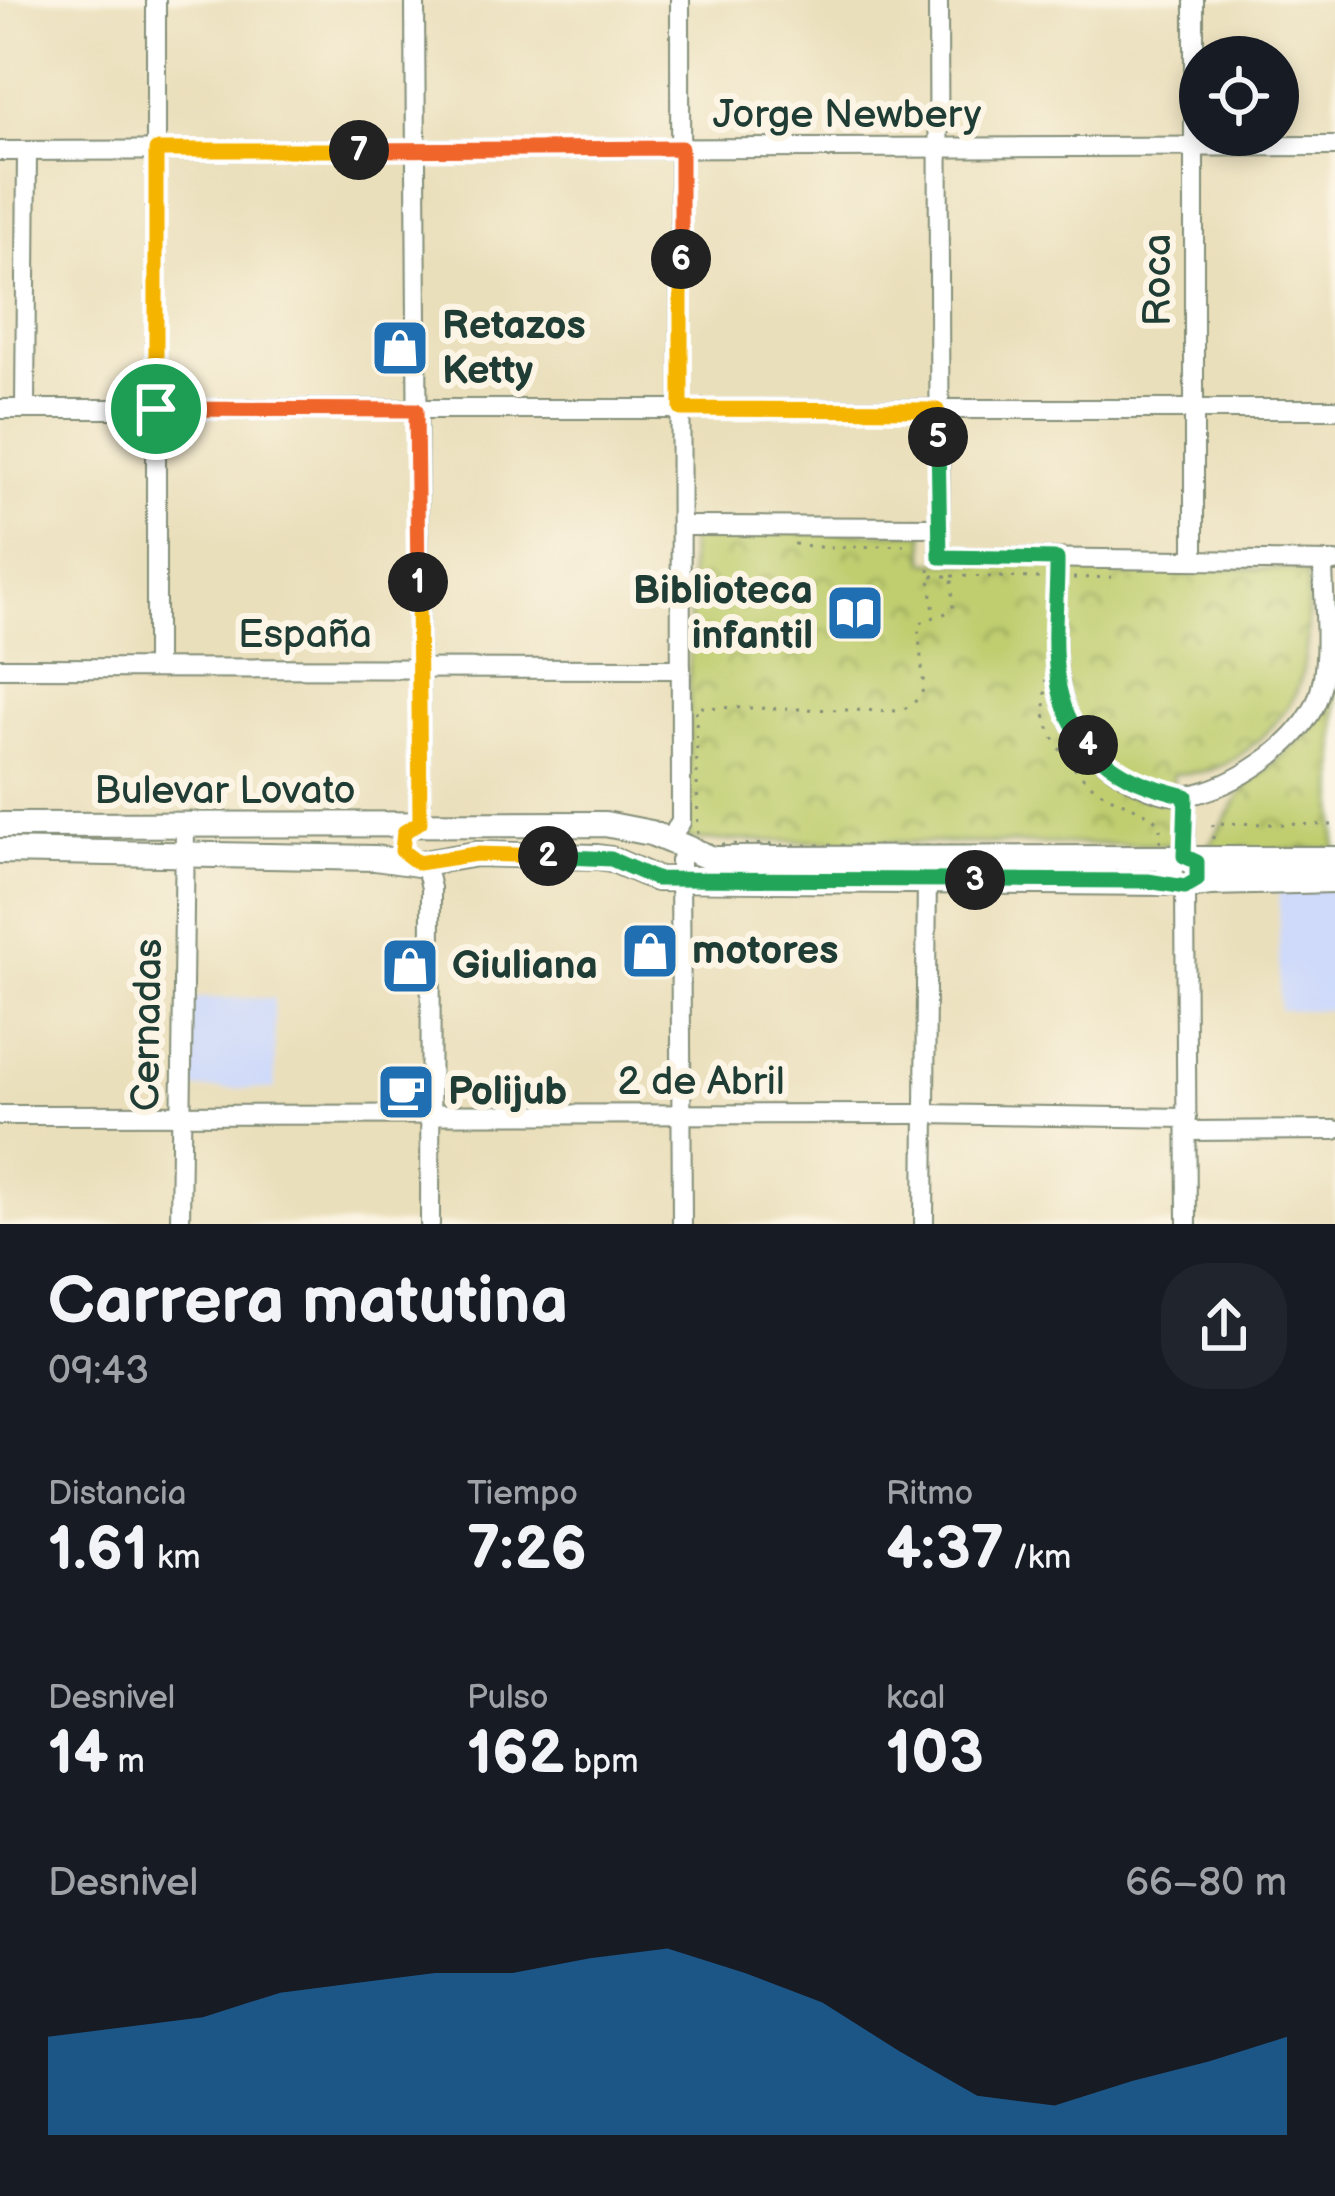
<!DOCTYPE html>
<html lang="es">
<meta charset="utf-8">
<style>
:root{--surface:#171b24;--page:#20242c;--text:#f1f3f6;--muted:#9ea1a6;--accent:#1f6fb2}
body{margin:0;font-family:"Balsamiq Sans",sans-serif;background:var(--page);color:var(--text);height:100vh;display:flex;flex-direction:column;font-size:45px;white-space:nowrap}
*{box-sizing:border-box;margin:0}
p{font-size:39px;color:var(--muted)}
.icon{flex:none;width:66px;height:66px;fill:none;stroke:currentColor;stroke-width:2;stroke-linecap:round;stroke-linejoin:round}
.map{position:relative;height:1224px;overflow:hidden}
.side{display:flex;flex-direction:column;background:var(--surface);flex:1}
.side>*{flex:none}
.fabs{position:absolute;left:1179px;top:36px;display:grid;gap:24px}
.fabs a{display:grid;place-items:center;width:120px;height:120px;border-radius:50%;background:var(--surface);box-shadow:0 6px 18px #0003;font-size:60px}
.pin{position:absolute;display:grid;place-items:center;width:102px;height:102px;color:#fff;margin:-51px;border:6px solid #fff;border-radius:50%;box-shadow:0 3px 12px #0007}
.km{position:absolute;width:60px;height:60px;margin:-30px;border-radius:50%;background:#222;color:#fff;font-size:33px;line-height:60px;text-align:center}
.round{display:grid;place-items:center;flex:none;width:126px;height:126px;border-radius:48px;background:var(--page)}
.headline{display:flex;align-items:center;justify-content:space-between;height:204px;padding:0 48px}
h1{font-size:66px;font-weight:800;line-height:90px}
.figures{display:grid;grid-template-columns:repeat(3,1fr);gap:18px;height:204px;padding:12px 48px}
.figures div{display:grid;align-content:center}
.figures b{font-size:60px;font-weight:800}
.figures small{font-size:33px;font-weight:400}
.figures p{font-size:33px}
.chart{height:336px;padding:24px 48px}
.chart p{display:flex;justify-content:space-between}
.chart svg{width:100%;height:216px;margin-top:12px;fill:var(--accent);opacity:.7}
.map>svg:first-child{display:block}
</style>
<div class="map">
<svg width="1335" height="1224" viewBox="0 0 1335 1224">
<defs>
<pattern id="park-crowns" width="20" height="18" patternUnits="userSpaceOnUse" patternTransform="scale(3)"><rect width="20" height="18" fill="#c0ce70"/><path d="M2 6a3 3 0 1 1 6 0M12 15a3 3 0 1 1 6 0" fill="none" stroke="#9ba85d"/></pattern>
</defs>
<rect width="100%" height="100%" fill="#fcf5e5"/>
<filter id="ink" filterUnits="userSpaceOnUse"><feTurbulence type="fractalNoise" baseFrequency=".00833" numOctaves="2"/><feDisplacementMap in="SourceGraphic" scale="24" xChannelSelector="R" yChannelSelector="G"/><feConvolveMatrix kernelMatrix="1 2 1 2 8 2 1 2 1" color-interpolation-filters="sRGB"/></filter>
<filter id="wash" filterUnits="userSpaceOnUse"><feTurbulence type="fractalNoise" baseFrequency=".004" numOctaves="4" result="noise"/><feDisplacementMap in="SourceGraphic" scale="48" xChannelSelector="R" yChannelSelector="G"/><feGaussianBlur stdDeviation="2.7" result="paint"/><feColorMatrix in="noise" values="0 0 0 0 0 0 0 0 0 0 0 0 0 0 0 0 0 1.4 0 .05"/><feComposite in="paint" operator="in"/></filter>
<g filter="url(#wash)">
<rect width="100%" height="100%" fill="#eadfbb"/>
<!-- built -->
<g fill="#cfdafa">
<path d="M1335 886V1010H1279V887Z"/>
<path d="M191 998H274L275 1089H192Z"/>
</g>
<!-- park -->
<g fill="url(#park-crowns)" stroke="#708652" stroke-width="3">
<path d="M690 531 924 533 925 562 1307 570C1308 606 1310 646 1300 681 1291 714 1243 761 1210 770 1198 773 1184 773 1173 774V845L688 840Z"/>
<path d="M1335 678V849L1206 851 1244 789 1312 730Z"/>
</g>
</g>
<g filter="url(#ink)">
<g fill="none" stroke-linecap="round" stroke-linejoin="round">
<!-- minor casing -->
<g stroke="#848e78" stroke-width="22">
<g id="minor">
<path d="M156 0V668"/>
<path d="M415 0 420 822"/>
<path d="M938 0 940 557 1335 562"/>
<path d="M1194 0V560"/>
<path d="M0 151 1335 146"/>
<path d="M0 409H1335"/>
<path d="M25 409 27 151"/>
<path d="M681 526 939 527"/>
<path d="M1057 558C1058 612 1047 672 1071 722 1087 756 1150 803 1190 795 1235 786 1293 748 1314 707 1333 670 1323 603 1323 562"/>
<path d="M0 668 681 669"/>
<path d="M668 841 681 822 680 0"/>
<path d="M1185 856 1186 796"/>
<path d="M680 861 682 1224"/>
<path d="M425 863 431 888 430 1224"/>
<path d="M1185 887 1187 1224"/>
<path d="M0 1115 923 1114 1187 1118"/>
<path d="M1187 1131 1335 1130"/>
<path d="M180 1224 185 828"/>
<path d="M924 1224 927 871"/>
</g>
</g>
<!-- major casing -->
<g stroke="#848e78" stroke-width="28">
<g id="major">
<path d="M0 825 605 824 651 833 713 859 1176 858"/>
<path d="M0 851 375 858 418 864 476 854 597 857 611 859 657 879 1175 883"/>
<path d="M1193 859H1335"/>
<path d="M1194 884 1200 871 1189 857 1176 858 1169 873 1175 883 1185 887 1211 883 1335 880"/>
</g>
</g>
<!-- path -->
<g stroke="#848e78" stroke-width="3" stroke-dasharray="3 9" stroke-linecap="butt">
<path d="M794 544 828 548 904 545"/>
<path d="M929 569 934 614"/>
<path d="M932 576H952"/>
<path d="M952 576 1039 578 1048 587 1045 714C1051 745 1081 782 1110 797 1128 806 1146 809 1160 825V848L698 844 696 707 901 711 914 703 924 689 918 626C929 615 943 618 953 608Z"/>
<path d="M1073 578 1117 577"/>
<path d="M1213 839V823L1335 825"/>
</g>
<!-- minor -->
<use href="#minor" stroke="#fff" stroke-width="18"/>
<!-- major -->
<use href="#major" stroke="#fff" stroke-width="24"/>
</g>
</g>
<g fill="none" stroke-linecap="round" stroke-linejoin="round" filter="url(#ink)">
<!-- split-1 casing -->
<g stroke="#fff" stroke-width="24">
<path id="split-1" d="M156 409 416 410 418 582"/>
</g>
<!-- split-2 casing -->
<g stroke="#fff" stroke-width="24">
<path id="split-2" d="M418 582 420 822 404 832 402 851 418 863 476 854 548 856"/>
</g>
<!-- split-3 casing -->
<g stroke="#fff" stroke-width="24">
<path id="split-3" d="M548 856 611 859 656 879 975 880"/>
</g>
<!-- split-4 casing -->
<g stroke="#fff" stroke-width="24">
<path id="split-4" d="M975 880 1148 881 1185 887 1197 880V862L1184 856 1186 796C1145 786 1117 776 1088 745"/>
</g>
<!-- split-5 casing -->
<g stroke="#fff" stroke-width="24">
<path id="split-5" d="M938 437 940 557 1057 559C1058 619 1041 697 1088 745"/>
</g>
<!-- split-6 casing -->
<g stroke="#fff" stroke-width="24">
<path id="split-6" d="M681 259V409L937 410 938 437"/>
</g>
<!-- split-7 casing -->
<g stroke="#fff" stroke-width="24">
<path id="split-7" d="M359 150 681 148V259"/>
</g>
<!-- split-8 casing -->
<g stroke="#fff" stroke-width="24">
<path id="split-8" d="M156 409V150H359"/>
</g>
<!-- split-1 -->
<use href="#split-1" stroke="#f0652b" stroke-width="15"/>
<!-- split-2 -->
<use href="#split-2" stroke="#f5b400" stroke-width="15"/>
<!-- split-3 -->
<use href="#split-3" stroke="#22a559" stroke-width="15"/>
<!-- split-4 -->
<use href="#split-4" stroke="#22a559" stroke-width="15"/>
<!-- split-5 -->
<use href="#split-5" stroke="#22a559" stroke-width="15"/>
<!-- split-6 -->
<use href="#split-6" stroke="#f5b400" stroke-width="15"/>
<!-- split-7 -->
<use href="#split-7" stroke="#f0652b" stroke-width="15"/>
<!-- split-8 -->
<use href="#split-8" stroke="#f5b400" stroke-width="15"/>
</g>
<!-- icons -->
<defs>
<g id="shop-square" transform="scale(3)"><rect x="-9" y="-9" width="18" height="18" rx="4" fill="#1f6fb2" stroke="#fcf5e5"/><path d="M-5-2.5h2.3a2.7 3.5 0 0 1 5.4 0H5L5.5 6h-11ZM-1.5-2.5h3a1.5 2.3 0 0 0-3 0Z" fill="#fff"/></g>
<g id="library-square" transform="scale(3)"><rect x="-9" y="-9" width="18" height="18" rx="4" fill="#1f6fb2" stroke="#fcf5e5"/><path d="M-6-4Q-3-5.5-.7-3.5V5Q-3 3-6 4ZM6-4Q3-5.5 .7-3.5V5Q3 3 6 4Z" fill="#fff"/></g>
<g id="cafe-square" transform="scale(3)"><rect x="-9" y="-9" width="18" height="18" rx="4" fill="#1f6fb2" stroke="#fcf5e5"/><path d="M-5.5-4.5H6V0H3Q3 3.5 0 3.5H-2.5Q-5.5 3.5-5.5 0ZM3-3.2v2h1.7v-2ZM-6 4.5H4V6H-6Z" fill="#fff"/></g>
</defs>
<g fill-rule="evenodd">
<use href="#shop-square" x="400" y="348"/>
<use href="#library-square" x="855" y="613"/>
<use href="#shop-square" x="650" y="951"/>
<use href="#shop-square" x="410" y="966"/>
<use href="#cafe-square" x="406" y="1092"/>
</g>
<g text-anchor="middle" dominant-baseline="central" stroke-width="12" stroke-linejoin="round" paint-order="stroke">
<!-- street labels -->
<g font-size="39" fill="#1f3d34" stroke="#fcf5e5">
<text x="847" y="115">Jorge Newbery</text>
<text transform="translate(1158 280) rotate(-90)">Roca</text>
<text x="305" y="635">España</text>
<text x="225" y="791">Bulevar Lovato</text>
<text transform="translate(148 1025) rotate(-89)">Cernadas</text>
<text x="701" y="1082">2 de Abril</text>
</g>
<!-- poi labels -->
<g font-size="39" font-weight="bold" fill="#1f3d34" stroke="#fcf5e5" text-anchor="start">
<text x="442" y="326">Retazos<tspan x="442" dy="45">Ketty</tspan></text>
<text x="813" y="591" text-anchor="end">Biblioteca<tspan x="813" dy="45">infantil</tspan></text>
<text x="692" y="951">motores</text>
<text x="452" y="966">Giuliana</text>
<text x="448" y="1092">Polijub</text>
</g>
</g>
</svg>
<div class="fabs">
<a><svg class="icon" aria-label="locate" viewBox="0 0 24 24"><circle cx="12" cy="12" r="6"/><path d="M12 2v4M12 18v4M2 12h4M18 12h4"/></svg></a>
</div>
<div class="pin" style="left:156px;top:409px;background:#1e9e55"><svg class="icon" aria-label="arrive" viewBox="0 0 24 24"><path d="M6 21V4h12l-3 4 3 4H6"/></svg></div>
<b class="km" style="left:418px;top:582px">1</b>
<b class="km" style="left:548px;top:856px">2</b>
<b class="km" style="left:975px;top:880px">3</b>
<b class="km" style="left:1088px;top:745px">4</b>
<b class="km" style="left:938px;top:437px">5</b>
<b class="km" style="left:681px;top:259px">6</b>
<b class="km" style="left:359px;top:150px">7</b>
</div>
<section class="side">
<div class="headline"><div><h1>Carrera matutina</h1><p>09:43</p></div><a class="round"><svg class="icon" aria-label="share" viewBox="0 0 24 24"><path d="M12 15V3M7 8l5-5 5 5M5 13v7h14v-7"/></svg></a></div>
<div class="figures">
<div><p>Distancia</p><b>1.61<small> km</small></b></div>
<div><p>Tiempo</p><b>7:26</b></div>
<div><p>Ritmo</p><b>4:37<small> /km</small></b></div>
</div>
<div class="figures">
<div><p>Desnivel</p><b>14<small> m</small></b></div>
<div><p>Pulso</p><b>162<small> bpm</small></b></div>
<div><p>kcal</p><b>103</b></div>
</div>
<div class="chart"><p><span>Desnivel</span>66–80 m</p>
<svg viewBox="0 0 160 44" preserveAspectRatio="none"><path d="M0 44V24L10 22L20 20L30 15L40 13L50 11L60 11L70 8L80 6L90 11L100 17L110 27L120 36L130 38L140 33L150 29L160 24V44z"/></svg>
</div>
</section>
